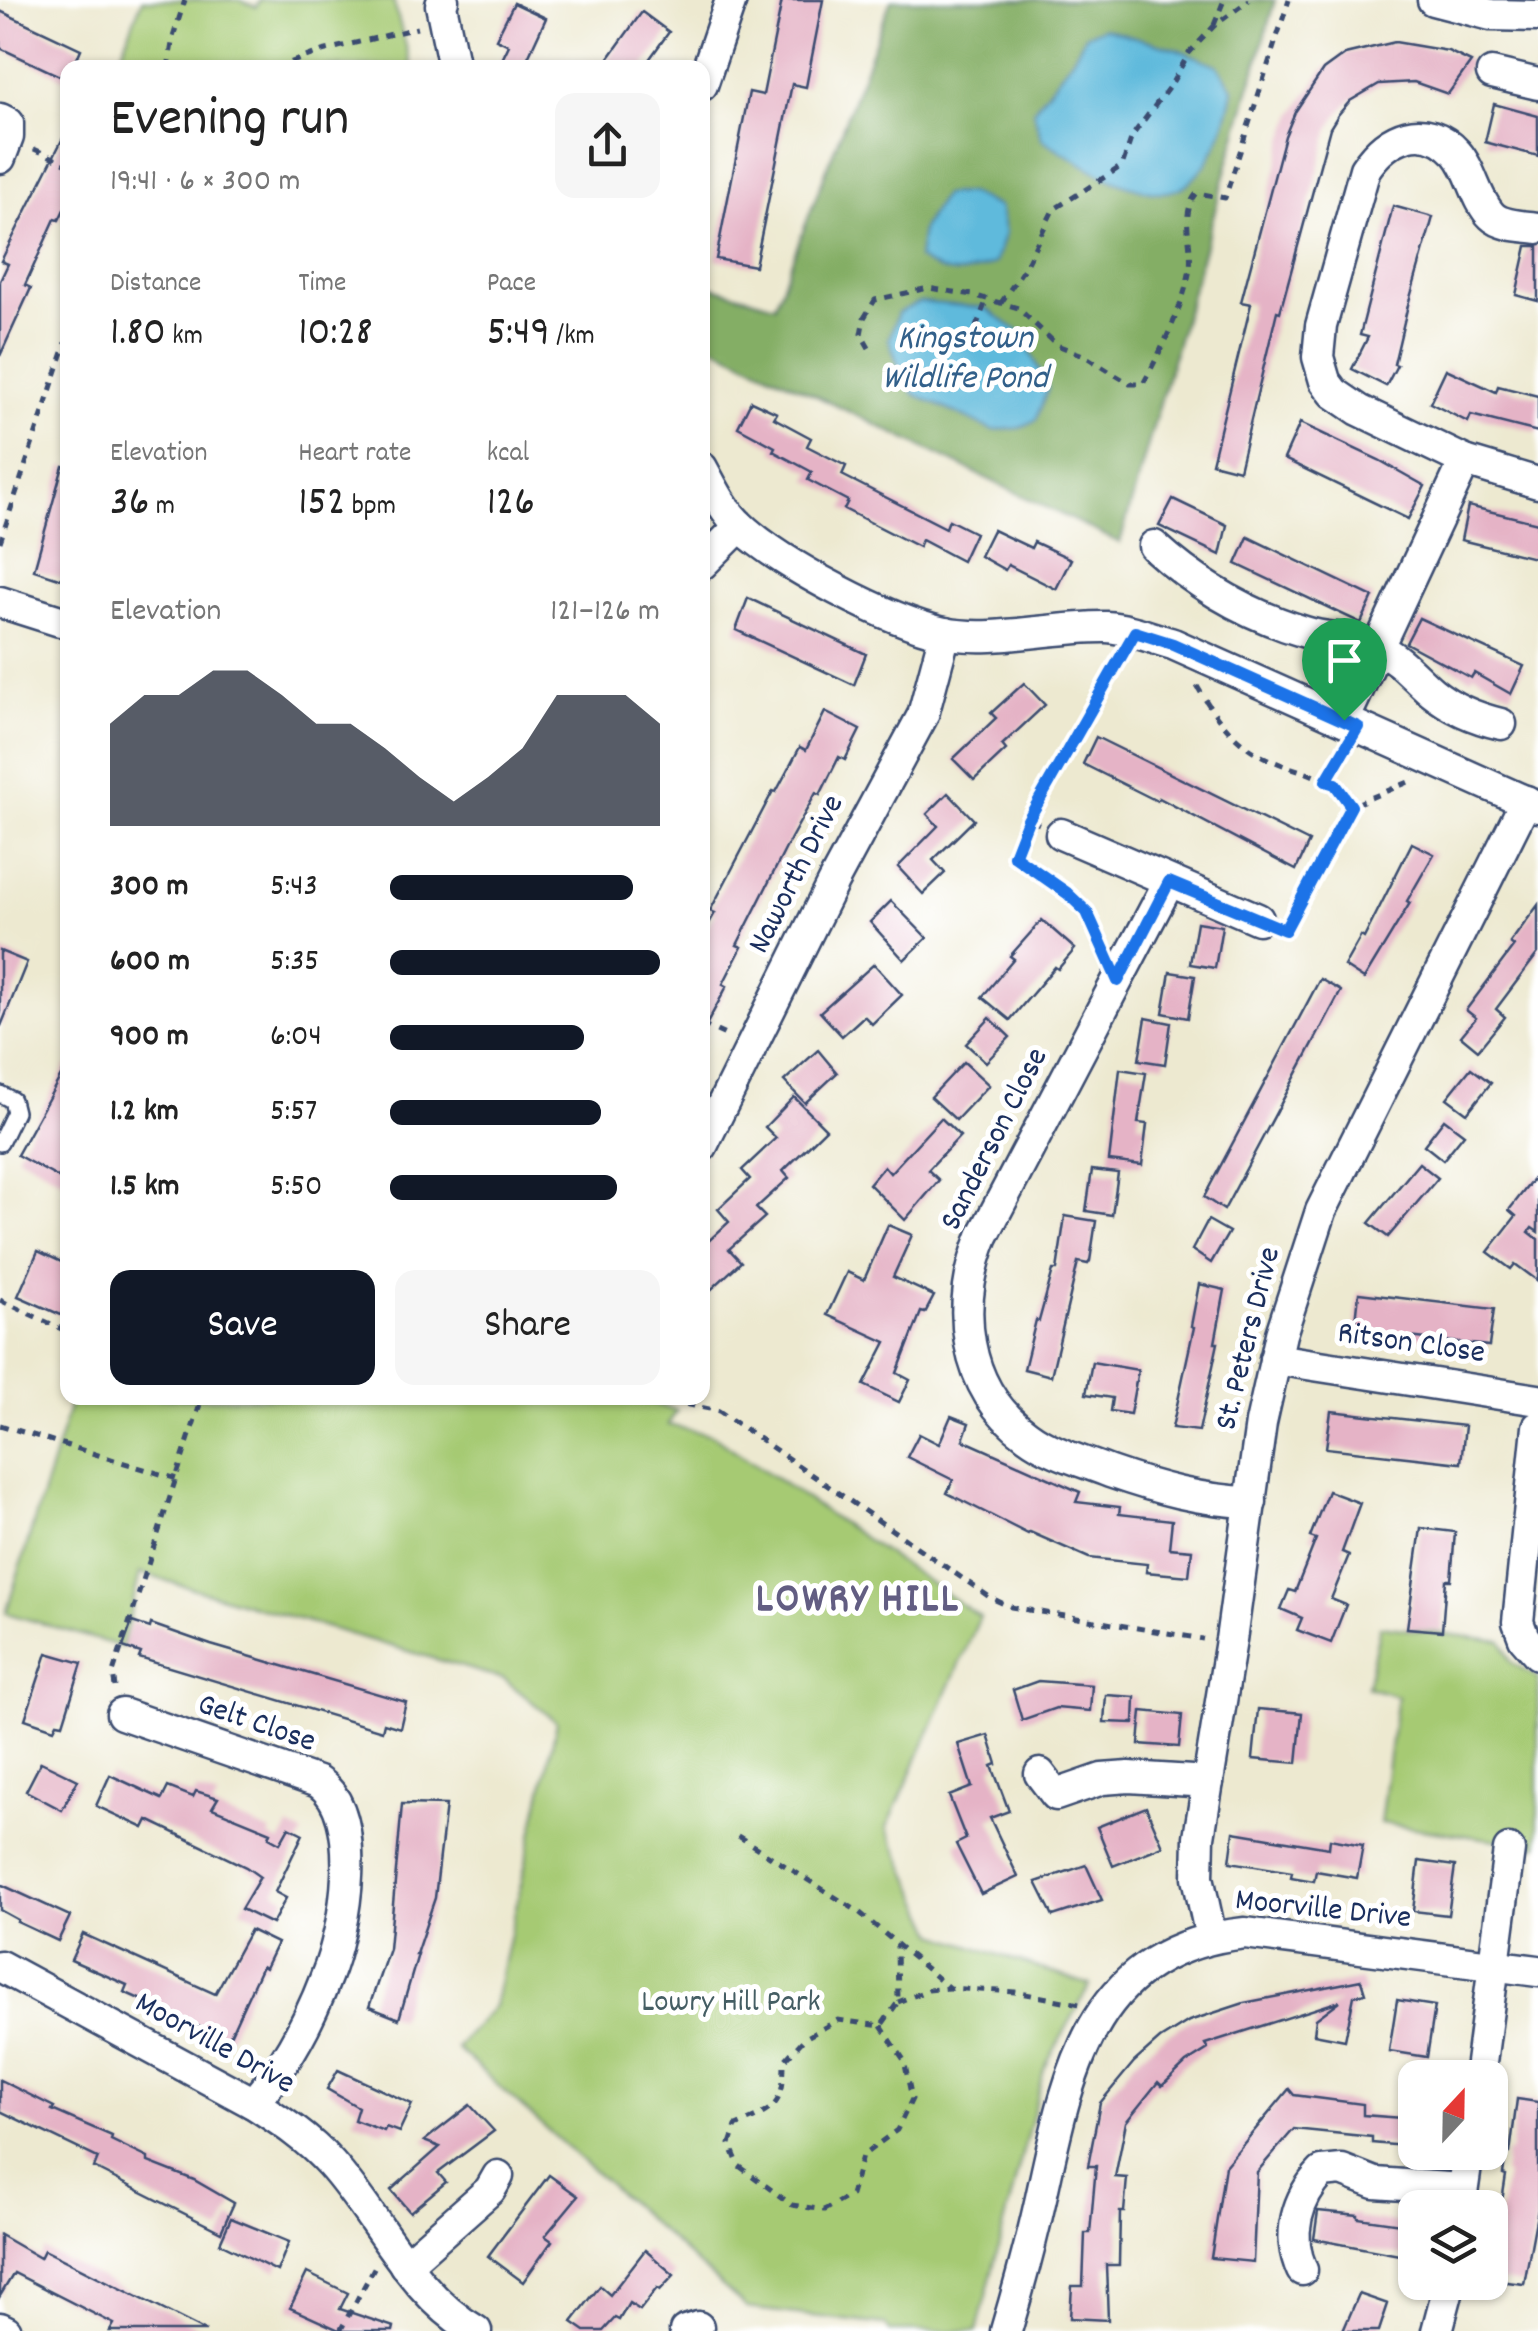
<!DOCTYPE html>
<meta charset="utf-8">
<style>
:root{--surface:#fff;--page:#f6f6f6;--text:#222;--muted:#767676;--accent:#111827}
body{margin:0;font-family:Dekko,sans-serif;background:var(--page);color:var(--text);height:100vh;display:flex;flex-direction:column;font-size:38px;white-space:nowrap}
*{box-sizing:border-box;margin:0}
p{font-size:32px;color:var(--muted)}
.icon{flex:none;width:55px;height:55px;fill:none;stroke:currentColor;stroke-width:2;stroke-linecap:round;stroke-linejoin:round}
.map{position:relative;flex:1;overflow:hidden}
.drawer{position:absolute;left:60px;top:60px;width:650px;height:1345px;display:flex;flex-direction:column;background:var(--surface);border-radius:20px;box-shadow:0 2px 8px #0004}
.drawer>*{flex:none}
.needle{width:65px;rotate:22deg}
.controls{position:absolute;left:1398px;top:2060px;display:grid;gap:20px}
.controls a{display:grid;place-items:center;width:110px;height:110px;border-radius:20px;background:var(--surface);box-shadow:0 2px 8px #0004;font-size:50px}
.pin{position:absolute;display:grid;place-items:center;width:85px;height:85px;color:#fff;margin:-102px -42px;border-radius:50% 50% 50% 0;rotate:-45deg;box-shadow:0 0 10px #0007}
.pin .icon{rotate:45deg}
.round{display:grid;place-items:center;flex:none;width:105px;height:105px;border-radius:20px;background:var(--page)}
.overview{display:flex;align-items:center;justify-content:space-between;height:170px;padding:0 50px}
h1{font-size:55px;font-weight:600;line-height:75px}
.metrics{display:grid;grid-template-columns:repeat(3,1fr);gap:15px;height:170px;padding:10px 50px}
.metrics div{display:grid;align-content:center}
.metrics b{font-size:42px;font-weight:600}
.metrics small{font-size:28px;font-weight:400}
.metrics p{font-size:28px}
.chart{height:280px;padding:20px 50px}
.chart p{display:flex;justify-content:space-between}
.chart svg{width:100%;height:180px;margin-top:10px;fill:var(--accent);opacity:.7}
.primary-button{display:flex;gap:20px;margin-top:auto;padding:20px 50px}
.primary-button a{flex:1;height:115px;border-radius:20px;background:var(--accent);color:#fff;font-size:40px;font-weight:600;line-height:115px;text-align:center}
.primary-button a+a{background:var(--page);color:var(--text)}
ul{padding:0 50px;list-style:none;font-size:32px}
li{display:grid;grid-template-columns:160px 120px 1fr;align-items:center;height:75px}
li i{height:25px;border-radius:12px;background:var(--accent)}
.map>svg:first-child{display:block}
</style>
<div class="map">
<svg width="1538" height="2331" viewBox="0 0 1538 2331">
<rect width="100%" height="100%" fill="#fff"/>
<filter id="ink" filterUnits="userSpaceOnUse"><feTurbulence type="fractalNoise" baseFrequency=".01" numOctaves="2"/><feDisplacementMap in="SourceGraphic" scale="20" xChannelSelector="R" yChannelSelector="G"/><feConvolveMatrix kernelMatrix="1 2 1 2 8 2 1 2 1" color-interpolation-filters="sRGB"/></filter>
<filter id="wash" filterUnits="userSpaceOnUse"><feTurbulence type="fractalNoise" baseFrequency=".0048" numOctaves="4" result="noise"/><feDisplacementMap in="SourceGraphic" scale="40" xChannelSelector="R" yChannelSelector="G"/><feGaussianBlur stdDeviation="2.25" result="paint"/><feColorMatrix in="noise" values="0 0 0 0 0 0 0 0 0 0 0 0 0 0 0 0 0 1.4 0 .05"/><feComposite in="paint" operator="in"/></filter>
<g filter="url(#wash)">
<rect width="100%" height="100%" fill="#ede9d0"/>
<!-- green -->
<g fill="#a6ca73" stroke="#607c68" stroke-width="2.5">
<path d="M142 0H240L256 7 260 0H393L412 67H116Z"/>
<path d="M72 1398H629L677 1410 668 1425 712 1435 980 1617 887 1828 936 1934 1090 1985 1044 2069 977 2331H890L885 2325 747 2308 456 2048 494 2006 557 1722 504 1679 140 1573 122 1647 6 1613Z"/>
<path d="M1380 1626 1502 1641 1511 1662 1538 1678V1846L1380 1823 1397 1696 1367 1687Z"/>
</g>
<!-- forest -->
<path fill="#84ae65" stroke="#506e62" stroke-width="2.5" d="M891 0H1275L1120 543 703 341 702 284 775 305Z"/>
<!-- water -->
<g fill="#5ebadc" stroke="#3c749d" stroke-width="2.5">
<path d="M1103 28 1177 49 1217 65 1233 88C1228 124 1204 198 1156 192 1114 187 1077 161 1042 139L1033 111C1051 84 1073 63 1086 34Z"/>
<path d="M968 193 999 207 1005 233 995 263C964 277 946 278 918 258L922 229 943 195Z"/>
<path d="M920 302 985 308 1021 333 1048 388 1036 420 1019 428 992 430 914 394 900 370 889 339 898 313Z"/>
</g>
<g id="blocks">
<!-- building -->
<g fill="#e5b3c6">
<path d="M782 0H823L806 87 792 84 755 266 716 259 749 92 763 95Z"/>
<path d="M514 3 546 18 523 68H498L509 45 496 39Z"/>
<path d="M0 11 81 49 73 68H68V80L0 48Z"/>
<path d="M642 12 669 32 643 68H620L608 59Z"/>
<path d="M1395 42 1448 51 1471 62 1448 94 1414 82 1379 84 1350 101 1338 115 1330 128 1280 312 1277 311 1239 470 1212 463 1251 304 1241 302 1285 136 1295 112 1323 70 1345 54Z"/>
<path d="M1494 104 1538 116V156L1485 142Z"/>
<path d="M68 128V201L59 220 55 219 25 285 31 288 0 356V281L8 264 1 261Z"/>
<path d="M1393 206 1433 217 1408 305 1394 364 1397 365 1386 386 1352 369 1368 337 1360 335Z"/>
<path d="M1527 246H1538V301L1516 295Z"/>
<path d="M1446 369 1496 392 1498 386 1538 396V432L1471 415 1468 422 1430 403Z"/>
<path d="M751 401 777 413 774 418 811 438 807 446 846 466 842 475 946 528 949 520 975 533 962 561 922 540 919 547 844 509 848 501 808 480 812 472 773 451 775 447 738 427Z"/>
<path d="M1300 423 1379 460 1425 486 1408 519 1284 459Z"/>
<path d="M63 466 68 467V581L34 570Z"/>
<path d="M1173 499 1227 525 1220 555 1159 526Z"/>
<path d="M1468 506 1538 523V559L1461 540Z"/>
<path d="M993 530 1031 548 1034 542 1071 559 1056 589 1008 565 1005 570 980 556Z"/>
<path d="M1248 537 1373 597 1361 623 1236 564Z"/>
<path d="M748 598 866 654 854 685 736 630Z"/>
<path d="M1419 618 1524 666 1511 694 1474 673 1471 678 1406 643Z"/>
<path d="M1024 683 1045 705 1002 745 1006 750 974 780 953 759 996 718 991 713Z"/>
<path d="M825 712 860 730 845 760 839 757 820 795 816 793 791 838 737 945 742 947 723 984 727 986 702 1033V936L715 913 710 911 773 791 776 792 800 747 806 750Z"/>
<path d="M1096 737 1309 842 1296 870 1159 798 1157 801 1083 764Z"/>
<path d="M948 793 974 820 933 860 945 873 923 894 898 867 938 826 927 814Z"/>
<path d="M1412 843 1434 854 1407 901 1410 903 1364 979 1344 966 1361 936 1364 938Z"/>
<path d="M891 901 927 938 904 960 870 922Z"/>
<path d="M1538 905V953L1496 1009 1505 1017 1478 1050 1461 1036 1476 1018 1466 1010 1514 946 1510 943Z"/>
<path d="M1042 920 1075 949 1058 969 1055 967 1010 1020 982 997 1014 959 1010 956Z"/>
<path d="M1197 922 1222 926 1215 968 1190 964Z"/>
<path d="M0 951 27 962 1 1026H0Z"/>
<path d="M874 964 902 995 872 1024 864 1016 842 1036 820 1012Z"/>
<path d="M1170 972 1195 976 1188 1018 1163 1013Z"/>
<path d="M1320 979 1341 991 1224 1210 1204 1197Z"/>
<path d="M990 1018 1010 1037 986 1062 966 1044Z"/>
<path d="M1146 1018 1171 1023 1165 1064 1139 1060Z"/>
<path d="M818 1050 837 1073 805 1103 784 1081Z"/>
<path d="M964 1062 989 1085 956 1120 931 1097Z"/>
<path d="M68 1063V1183L17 1155Z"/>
<path d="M1471 1068 1491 1083 1467 1113 1447 1098Z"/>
<path d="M1120 1069 1146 1073 1138 1123 1147 1124 1142 1165 1109 1161Z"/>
<path d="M794 1097 826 1129 783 1171 789 1178 756 1208 765 1217 729 1249 741 1262 702 1298V1247L729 1222 718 1209 750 1179 742 1170 776 1138 765 1127Z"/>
<path d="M941 1118 960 1136 928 1170 939 1180 905 1220 869 1184 884 1166 890 1173Z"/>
<path d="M1444 1119 1464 1134 1443 1160 1424 1145Z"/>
<path d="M1419 1163 1438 1178 1388 1237 1369 1223Z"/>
<path d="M1092 1170 1118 1173 1112 1215 1086 1211Z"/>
<path d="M1538 1173V1232L1532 1228 1529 1232 1538 1239V1281L1515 1264 1511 1269 1488 1252 1516 1216 1509 1210Z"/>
<path d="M1065 1216 1096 1221 1090 1261 1088 1264 1078 1262 1051 1376 1024 1369 1036 1320 1039 1321 1053 1270H1057Z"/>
<path d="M1208 1220 1229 1232 1211 1263 1192 1250Z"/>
<path d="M888 1225 912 1235 893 1277 934 1296 925 1313 921 1312 897 1373 910 1380 899 1402 864 1385 886 1342 827 1315 847 1272 864 1280Z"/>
<path d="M38 1251 68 1265V1318L18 1296Z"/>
<path d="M1199 1284 1225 1290 1215 1343H1218L1199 1431 1172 1428 1194 1327 1191 1326Z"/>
<path d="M1359 1293 1494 1309 1489 1346 1355 1331Z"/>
<path d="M1092 1362 1138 1370 1130 1414 1110 1411 1112 1398 1086 1394Z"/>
<path d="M1331 1411 1465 1426 1461 1463 1326 1448Z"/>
<path d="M951 1416 969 1423 963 1440 1080 1492 1076 1502 1120 1507 1119 1514 1172 1520 1169 1548 1192 1550 1189 1576 1146 1572 1147 1564 1089 1558 1030 1532 1028 1534 947 1493 953 1480 907 1457 919 1434 939 1444Z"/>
<path d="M1328 1491 1360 1503 1342 1552 1349 1555 1331 1599 1346 1605 1331 1643 1297 1630 1302 1618 1281 1609 1289 1590 1295 1592 1316 1539 1310 1537Z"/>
<path d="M1421 1528 1455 1532 1451 1580H1446L1442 1631 1407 1628Z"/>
<path d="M132 1622 150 1628 151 1624 211 1645 406 1702 400 1728 384 1723 382 1731 139 1658 141 1653 123 1647Z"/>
<path d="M47 1653 82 1663 63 1724 57 1723 54 1729 25 1719Z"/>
<path d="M1038 1681 1092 1685 1090 1711 1056 1708 1022 1720 1013 1690Z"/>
<path d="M1106 1695 1135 1697 1134 1723 1104 1722Z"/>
<path d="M1258 1709 1302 1713 1297 1763 1253 1759Z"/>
<path d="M1142 1711 1182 1715 1179 1747 1139 1744Z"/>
<path d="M988 1735 997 1764 992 1766 1009 1811 990 1818 1018 1877 981 1894 956 1844 966 1839 949 1796 972 1787 958 1744Z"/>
<path d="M41 1762 78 1780 62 1810 26 1791Z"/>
<path d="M110 1775 162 1799 168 1787 193 1797 196 1791 218 1798 212 1808 271 1832 269 1837 280 1843 289 1827 303 1834 275 1892 286 1898 272 1924 241 1909 260 1877 246 1867 148 1820 144 1828 96 1806Z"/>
<path d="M402 1804 446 1805 435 1898 416 1954H418L399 2019 369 2007 389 1949Z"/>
<path d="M1146 1807 1163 1846 1113 1866 1097 1827Z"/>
<path d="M1234 1832 1329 1848 1330 1839 1363 1845 1357 1878 1316 1871 1314 1881 1291 1877 1292 1872 1230 1862Z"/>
<path d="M1419 1861 1455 1866 1448 1915 1413 1911Z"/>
<path d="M1086 1865 1102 1900 1053 1916 1036 1882Z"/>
<path d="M0 1884 70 1916 58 1941 17 1922 18 1920 0 1910Z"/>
<path d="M250 1930 277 1943 265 1968 262 1966 227 2042 200 2033 202 2028 163 2013 164 2010 124 1992 127 1985 71 1960 83 1934 215 1994Z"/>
<path d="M1361 1980 1365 1993 1354 1996 1345 2040 1314 2034 1316 2019 1340 2001 1205 2044 1208 2049 1186 2063 1162 2086 1158 2082 1126 2122 1115 2177 1127 2178 1124 2212H1120L1119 2265H1106L1108 2320 1070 2318 1072 2286H1083L1085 2233H1090L1096 2166H1088L1100 2103 1134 2062 1160 2039 1189 2021 1244 2003Z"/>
<path d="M1397 2000 1435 2006 1427 2057 1389 2051Z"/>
<path d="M338 2070 412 2104 399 2132 386 2127 384 2131 354 2120 358 2107 327 2089Z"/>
<path d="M0 2080 54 2107 52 2110 112 2136 111 2140 148 2158V2162L194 2180 234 2203 221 2232 94 2168 98 2158 0 2111Z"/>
<path d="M1289 2089 1294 2095 1363 2104V2115L1415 2119V2147L1372 2143V2137L1294 2129 1257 2172 1253 2262 1211 2258 1225 2166Z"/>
<path d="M1517 2099 1538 2102V2209L1524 2284 1490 2280 1506 2175 1503 2174 1506 2153H1510Z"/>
<path d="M470 2105 494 2131 438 2173 446 2182 410 2212 391 2190 440 2147 424 2141Z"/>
<path d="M549 2175 578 2196 545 2236 552 2241 523 2282 488 2256Z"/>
<path d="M1318 2211 1358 2215V2218L1415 2226V2258L1314 2239Z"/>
<path d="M231 2218 289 2242 277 2271 220 2243Z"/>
<path d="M0 2235 40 2258 44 2250 206 2331H110L114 2324 14 2273 0 2296Z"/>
<path d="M645 2250 674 2275 660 2290 657 2288 640 2310 629 2303 619 2320 615 2318 603 2331H585L572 2322 600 2286 610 2295Z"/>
<path d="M307 2273 348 2293 340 2309 394 2327 393 2331H341L290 2308Z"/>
<path d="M1359 2294 1388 2304 1379 2331H1343Z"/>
</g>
</g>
</g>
<g filter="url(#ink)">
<use href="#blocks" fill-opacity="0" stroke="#3a4b6f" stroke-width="2.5"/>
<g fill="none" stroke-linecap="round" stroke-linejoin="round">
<!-- service casing -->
<g stroke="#3a4b6f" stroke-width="20">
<path id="service" d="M0 1094 12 1100 15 1112 0 1143"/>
</g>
<!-- minor casing -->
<g stroke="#3a4b6f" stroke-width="35">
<g id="minor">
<path d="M443 0 441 5 454 68"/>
<path d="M1433 0 1491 15 1538 16"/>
<path d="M1492 73 1538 84"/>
<path d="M702 85 731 0"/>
<path d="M0 119 8 123V137L0 158"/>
<path d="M1465 461 1538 483"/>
<path d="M702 468C713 488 723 510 740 526 782 565 889 621 944 633 992 643 1057 626 1106 627 1128 628 1152 638 1173 644L1538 807"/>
<path d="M1154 546C1198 586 1248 615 1305 632 1330 640 1355 637 1379 649 1401 659 1414 677 1432 692 1453 709 1475 718 1501 724"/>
<path d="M702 564 740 526"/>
<path d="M0 602 60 621"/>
<path d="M1344 720 1465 461 1359 410 1334 393 1325 381 1318 357 1321 326 1365 169C1387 136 1425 118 1457 153 1472 170 1476 200 1492 216 1502 226 1525 226 1538 228"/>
<path d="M1061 834 1258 919"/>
<path d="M1169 882 983 1236C955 1305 962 1388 1027 1435 1051 1453 1082 1461 1110 1472 1156 1488 1202 1501 1251 1502"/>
<path d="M702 1146 833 882 923 715 945 633"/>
<path d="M1275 1359 1538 1400"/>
<path d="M1538 1427 1518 1622 1524 1638 1538 1654"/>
<path d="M122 1714 318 1782C366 1814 345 1931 326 1977 309 2022 284 2067 253 2103"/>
<path d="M1040 1774 1056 1795 1102 1779 1129 1777 1208 1782"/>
<path d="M1211 1937 1198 1877 1199 1837 1231 1640 1261 1423 1281 1334 1321 1211 1526 801"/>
<path d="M0 1966 253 2103C281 2121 309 2139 331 2164 380 2219 411 2294 476 2331"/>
<path d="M1479 2078 1509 1850"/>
<path d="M1460 2208 1468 2152"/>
<path d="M405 2265 490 2190 498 2176"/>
<path d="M1302 2270C1286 2235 1297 2198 1322 2172L1342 2170 1375 2183 1462 2189"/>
<path d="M0 2328 6 2331"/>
<path d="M685 2331 698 2327"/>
<path d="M1006 2331C1019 2287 1031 2243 1041 2198 1069 2070 1090 1950 1245 1933L1538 1971"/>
<path d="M1437 2331 1450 2282"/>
</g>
</g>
<!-- path -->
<g stroke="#3a4b6f" stroke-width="5" stroke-dasharray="8 8" stroke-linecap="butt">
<path d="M1214 25 1224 0"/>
<path d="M168 68 173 37 185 0"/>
<path d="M276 68 322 51 417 28"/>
<path d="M34 149 68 164"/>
<path d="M1001 303 1025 267 1053 210 1122 166 1132 136 1172 83 1189 53 1214 26 1249 0"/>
<path d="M976 327 987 299"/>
<path d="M869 348 861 334 864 318 875 300 928 288 973 295 1018 308 1057 345 1083 355 1130 384H1143C1160 353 1185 303 1190 268 1193 242 1179 214 1197 193L1225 198 1289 0"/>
<path d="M0 542 68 337"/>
<path d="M1197 686C1214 715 1234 743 1266 758 1303 775 1325 771 1351 806"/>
<path d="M1326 781 1344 752"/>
<path d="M1029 820 1014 856 1067 893 1087 912 1104 948"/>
<path d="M1039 824 1029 820 1121 657"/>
<path d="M1286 928 1351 806 1411 781"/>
<path d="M702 1024 725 1035"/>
<path d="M0 1300 68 1332"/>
<path d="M655 1398 719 1411 991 1598 1011 1607 1203 1639"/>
<path d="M0 1425 177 1479"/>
<path d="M115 1687 113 1673 202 1398"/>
<path d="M738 1836 859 1912 949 1988 1015 1992 1080 2004"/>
<path d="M898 2002 928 1990 948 1988"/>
<path d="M881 2026 904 2060 912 2099 897 2130 862 2156 851 2195 824 2210 792 2205 739 2166 730 2144 736 2126C775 2109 784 2106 784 2061L805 2038 838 2020 881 2026 898 2002 897 1946"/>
<path d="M340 2331 375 2266"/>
</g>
<!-- service -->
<use href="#service" stroke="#fff" stroke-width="15"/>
<!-- minor -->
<use href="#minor" stroke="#fff" stroke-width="30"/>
</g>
</g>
<g fill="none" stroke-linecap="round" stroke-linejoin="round" filter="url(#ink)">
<!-- route casing -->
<g stroke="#fff" stroke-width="20">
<path id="route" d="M1135 632 1173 644 1358 727 1326 781 1335 784 1351 806 1285 930 1169 882 1118 981 1087 912 1067 893 1014 856 1028 820Z"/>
</g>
<!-- route -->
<use href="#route" stroke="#1a73e8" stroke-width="12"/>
</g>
<g text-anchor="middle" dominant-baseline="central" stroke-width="10" stroke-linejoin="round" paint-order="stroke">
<!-- street labels -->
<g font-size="32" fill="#1b2f5e" stroke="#fff">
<text transform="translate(798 875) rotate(-63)">Naworth Drive</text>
<text transform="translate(996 1140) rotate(-63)">Sanderson Close</text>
<text transform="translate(1250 1339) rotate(-76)">St. Peters Drive</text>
<text transform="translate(1411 1345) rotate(8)">Ritson Close</text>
<text transform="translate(256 1725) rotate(19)">Gelt Close</text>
<text transform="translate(1323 1911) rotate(6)">Moorville Drive</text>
<text transform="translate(214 2045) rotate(29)">Moorville Drive</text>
</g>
<!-- park labels -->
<g font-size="32" fill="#455e64" stroke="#fff">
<text x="731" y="2004">Lowry Hill Park</text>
</g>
<!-- water labels -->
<g font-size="35" font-style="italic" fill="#32608a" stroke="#fff">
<text x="965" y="340">Kingstown<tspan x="965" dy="40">Wildlife Pond</tspan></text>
</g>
<!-- district labels -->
<g font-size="42" font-weight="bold" letter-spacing="2.5" fill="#625d82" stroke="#fff">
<text x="858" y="1602">LOWRY HILL</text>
</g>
</g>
</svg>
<div class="controls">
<a><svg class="needle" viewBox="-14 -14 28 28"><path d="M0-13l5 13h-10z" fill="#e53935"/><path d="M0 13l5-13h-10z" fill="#767676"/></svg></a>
<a><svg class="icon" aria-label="layers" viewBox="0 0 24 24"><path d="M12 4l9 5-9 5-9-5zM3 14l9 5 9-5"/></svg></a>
</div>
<div class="pin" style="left:1344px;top:720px;background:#1e9e55"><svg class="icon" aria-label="arrive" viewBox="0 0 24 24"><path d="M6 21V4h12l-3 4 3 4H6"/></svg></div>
<section class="drawer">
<div class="overview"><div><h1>Evening run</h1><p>19:41 · 6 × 300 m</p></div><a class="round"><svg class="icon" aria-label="share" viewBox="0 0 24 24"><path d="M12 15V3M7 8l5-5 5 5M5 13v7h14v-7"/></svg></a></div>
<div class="metrics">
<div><p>Distance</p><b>1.80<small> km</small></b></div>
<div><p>Time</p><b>10:28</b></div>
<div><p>Pace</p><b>5:49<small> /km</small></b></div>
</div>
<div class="metrics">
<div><p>Elevation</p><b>36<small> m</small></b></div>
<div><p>Heart rate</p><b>152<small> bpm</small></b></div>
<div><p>kcal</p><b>126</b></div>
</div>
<div class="chart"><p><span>Elevation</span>121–126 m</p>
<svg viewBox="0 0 160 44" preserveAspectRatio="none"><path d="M0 44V19L10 12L20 12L30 6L40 6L50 12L60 19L70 19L80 25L90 32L100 38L110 32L120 25L130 12L140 12L150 12L160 19V44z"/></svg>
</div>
<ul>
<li><b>300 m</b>5:43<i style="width:90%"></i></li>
<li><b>600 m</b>5:35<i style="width:100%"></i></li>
<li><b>900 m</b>6:04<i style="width:72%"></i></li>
<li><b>1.2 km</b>5:57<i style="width:78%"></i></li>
<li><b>1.5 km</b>5:50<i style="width:84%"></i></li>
</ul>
<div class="primary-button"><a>Save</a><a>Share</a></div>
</section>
</div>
